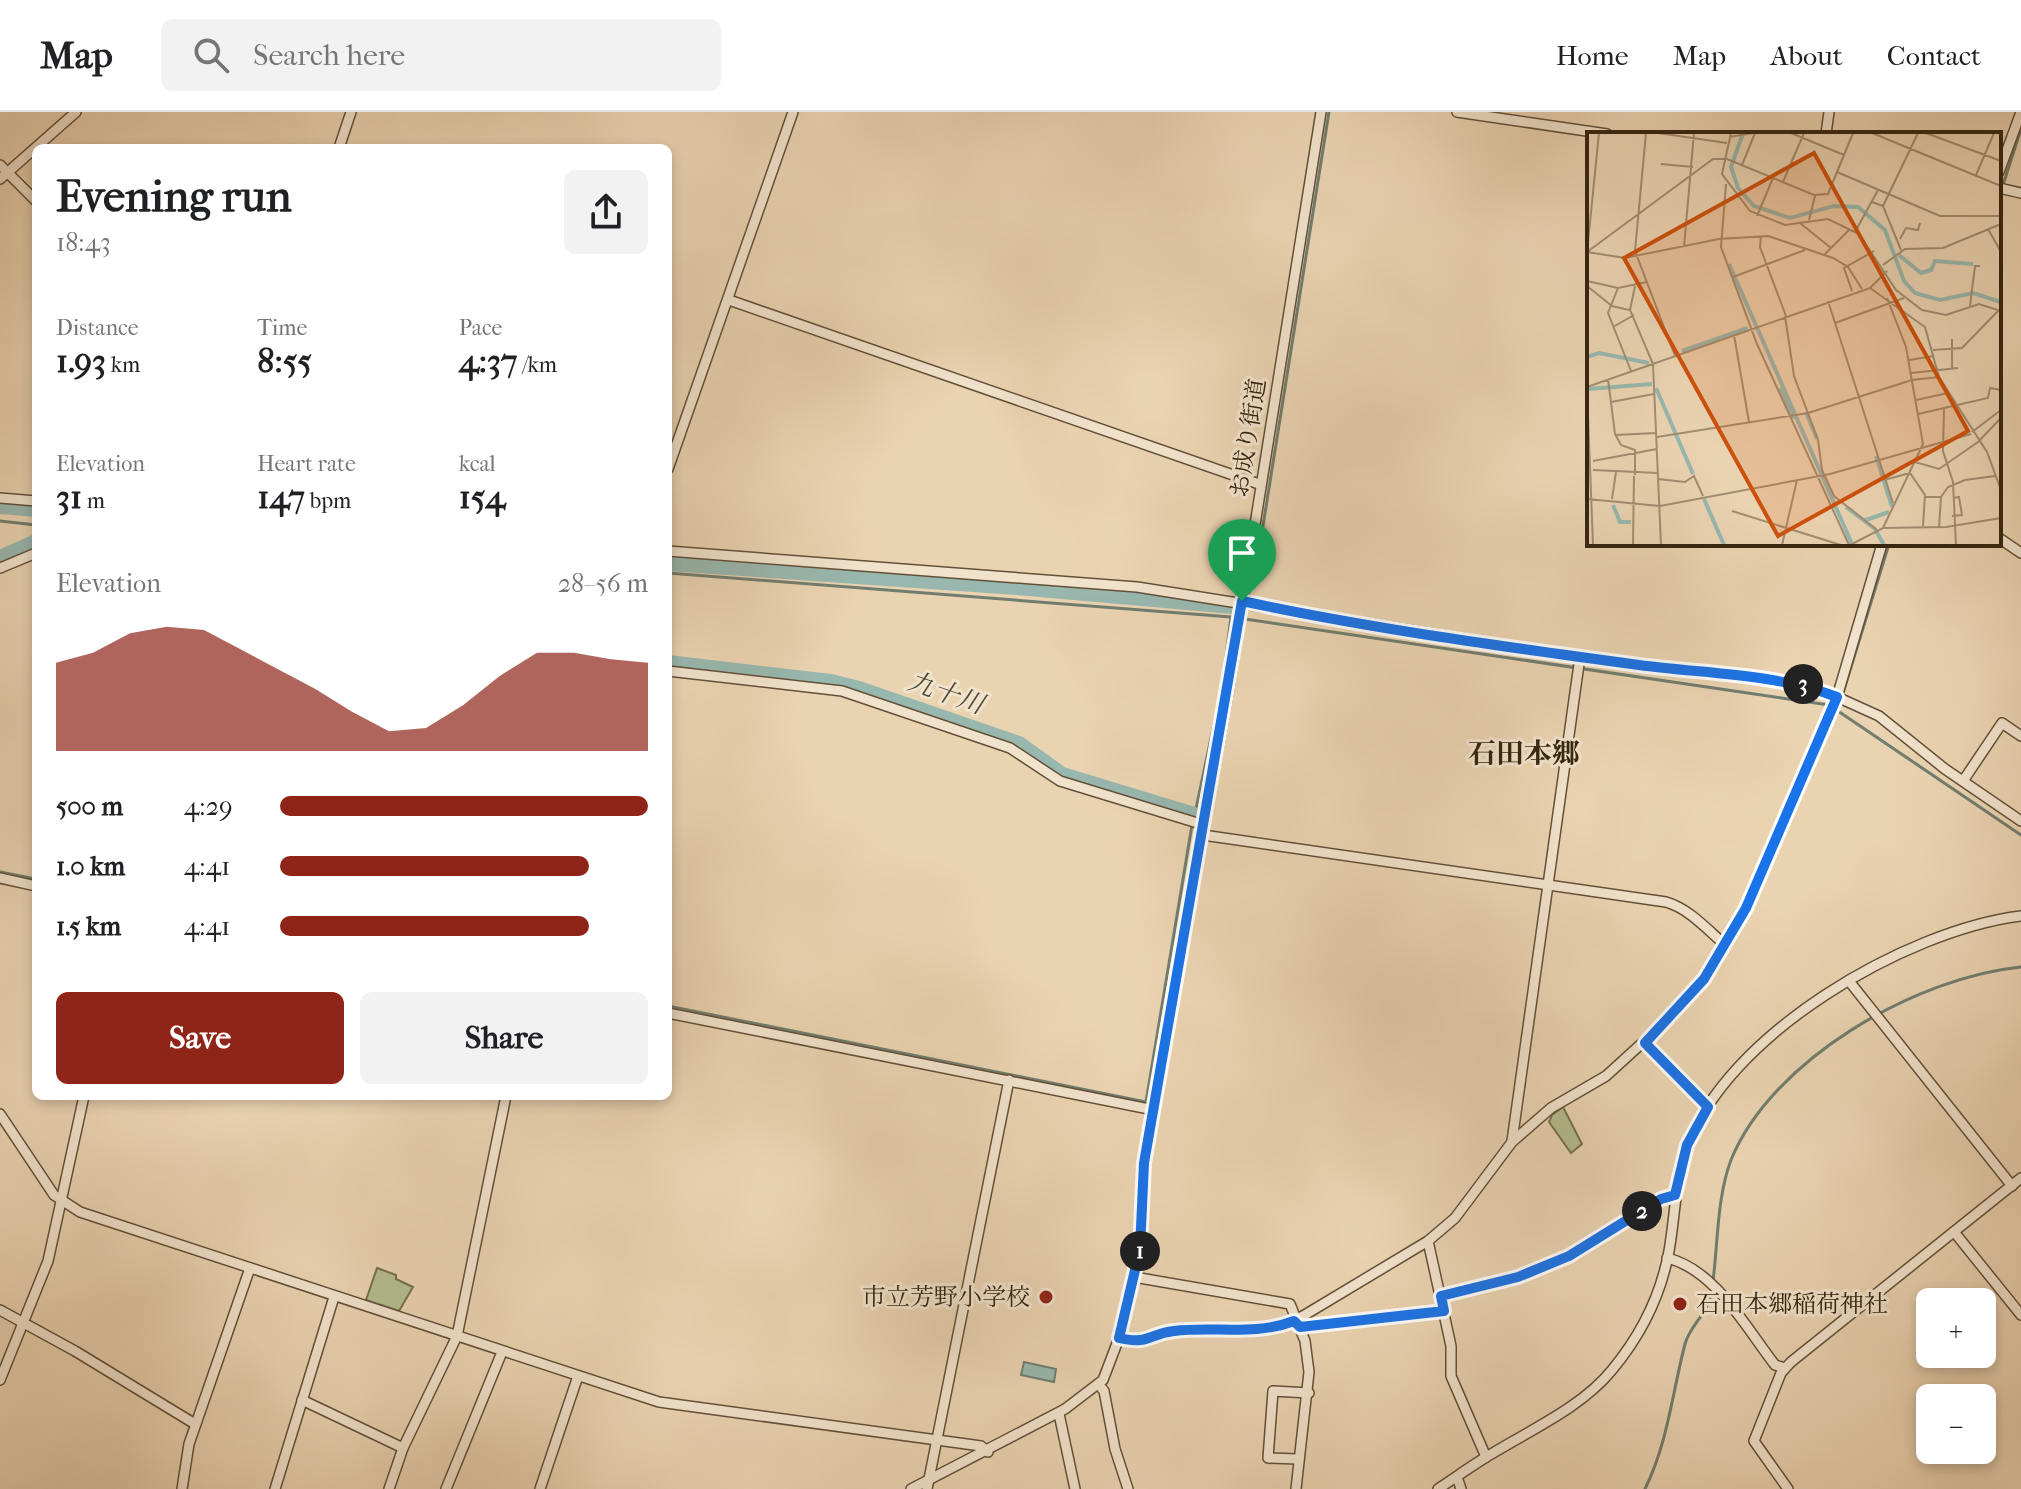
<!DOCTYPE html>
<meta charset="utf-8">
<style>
:root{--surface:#fff;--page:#f2f2f2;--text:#202124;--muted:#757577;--line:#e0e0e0;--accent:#8f2418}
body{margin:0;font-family:"IM FELL French Canon","Noto Serif JP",serif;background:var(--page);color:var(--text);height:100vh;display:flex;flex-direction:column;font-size:30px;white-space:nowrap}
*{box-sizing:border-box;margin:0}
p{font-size:26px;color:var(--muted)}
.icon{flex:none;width:44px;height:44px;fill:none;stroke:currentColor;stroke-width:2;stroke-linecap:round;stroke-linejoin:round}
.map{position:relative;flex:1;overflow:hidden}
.panel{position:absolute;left:32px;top:32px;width:640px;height:956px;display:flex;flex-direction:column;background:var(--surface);border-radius:12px;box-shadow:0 4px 12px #0003}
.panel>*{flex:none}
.buttons{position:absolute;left:1916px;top:1176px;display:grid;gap:16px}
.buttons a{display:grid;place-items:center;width:80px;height:80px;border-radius:12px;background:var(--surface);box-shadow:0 4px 12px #0003;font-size:40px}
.pin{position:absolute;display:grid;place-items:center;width:68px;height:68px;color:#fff;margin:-82px -34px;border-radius:50% 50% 50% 0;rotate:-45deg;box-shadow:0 0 8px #0007}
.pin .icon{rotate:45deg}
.km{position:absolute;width:40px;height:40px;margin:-20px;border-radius:50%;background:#222;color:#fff;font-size:22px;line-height:40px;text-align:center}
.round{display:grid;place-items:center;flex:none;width:84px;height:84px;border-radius:12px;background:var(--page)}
.headline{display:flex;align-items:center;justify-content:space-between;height:136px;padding:0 24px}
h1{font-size:44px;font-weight:700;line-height:60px}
.figures{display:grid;grid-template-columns:repeat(3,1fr);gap:12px;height:136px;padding:8px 24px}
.figures div{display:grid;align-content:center}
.figures b{font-size:34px;font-weight:700}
.figures small{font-size:22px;font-weight:400}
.figures p{font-size:22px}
.chart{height:224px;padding:16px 24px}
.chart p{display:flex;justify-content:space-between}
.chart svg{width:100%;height:144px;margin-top:8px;fill:var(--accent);opacity:.7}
.action{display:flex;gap:16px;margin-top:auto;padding:16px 24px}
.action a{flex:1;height:92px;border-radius:12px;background:var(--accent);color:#fff;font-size:32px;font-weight:700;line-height:92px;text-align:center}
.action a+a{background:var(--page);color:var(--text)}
ul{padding:0 24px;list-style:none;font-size:26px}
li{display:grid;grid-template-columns:128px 96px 1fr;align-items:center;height:60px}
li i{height:20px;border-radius:10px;background:var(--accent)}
header{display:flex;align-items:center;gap:48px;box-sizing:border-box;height:112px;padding:0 40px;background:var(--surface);border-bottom:2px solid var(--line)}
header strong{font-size:38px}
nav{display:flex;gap:44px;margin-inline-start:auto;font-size:28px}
.search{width:560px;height:72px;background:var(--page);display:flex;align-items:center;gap:20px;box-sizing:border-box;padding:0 28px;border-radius:12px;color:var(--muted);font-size:30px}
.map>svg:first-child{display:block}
</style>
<header>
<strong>Map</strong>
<div class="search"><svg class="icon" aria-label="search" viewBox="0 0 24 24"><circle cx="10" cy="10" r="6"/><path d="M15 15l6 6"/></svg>Search here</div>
<nav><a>Home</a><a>Map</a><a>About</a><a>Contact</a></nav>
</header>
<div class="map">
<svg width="2021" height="1377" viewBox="0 0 2021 1377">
<rect width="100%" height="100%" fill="#ead3b1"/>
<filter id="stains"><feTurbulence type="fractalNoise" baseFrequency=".0025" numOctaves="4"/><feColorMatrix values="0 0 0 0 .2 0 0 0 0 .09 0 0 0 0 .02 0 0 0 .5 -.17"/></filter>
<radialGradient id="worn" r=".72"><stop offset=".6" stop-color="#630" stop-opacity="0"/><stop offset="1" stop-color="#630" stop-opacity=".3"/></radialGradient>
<!-- green -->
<g fill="#b4bd8e" stroke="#75714f" stroke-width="2">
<path d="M1563 995 1582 1032 1571 1041 1549 1010 1552 1003Z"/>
<path d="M377 1156 396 1163V1167L413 1175 399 1199 366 1188Z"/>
</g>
<!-- water -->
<path fill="#98b7ae" stroke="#717d6f" stroke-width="2" d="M1024 1250 1056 1257 1054 1270 1021 1263Z"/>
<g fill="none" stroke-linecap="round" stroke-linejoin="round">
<!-- stream -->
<g stroke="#717d6f" stroke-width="3">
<path d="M2003 73 2021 17"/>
<path d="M0 409 36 413"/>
<path d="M668 461 1231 505 1829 593"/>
<path d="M1249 476 1254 470 1329 0"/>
<path d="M1843 581 1889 432"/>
<path d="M1835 597 2021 723"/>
<path d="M1194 706 1222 574 1231 505"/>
<path d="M1789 710 1840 588"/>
<path d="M0 760 36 767"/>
<path d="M668 894 1146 990 1192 713"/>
<path d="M1713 1169C1718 1130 1717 1085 1731 1048 1772 947 1917 865 2021 855"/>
<path d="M1645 1377C1668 1330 1672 1282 1685 1232 1691 1211 1708 1204 1712 1176"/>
</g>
<!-- river -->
<g stroke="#98b7ae" stroke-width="16">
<path d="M0 394 36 397"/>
<path d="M0 446 36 430"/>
<path d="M668 451 1017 475 1233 494"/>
<path d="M668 551 831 570 859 577 1019 632 1062 663 1194 703"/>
</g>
<!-- minor casing -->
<g stroke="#635038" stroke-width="12">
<g id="minor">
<path d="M1457 0 1607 22"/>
<path d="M1826 22 1829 0"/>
<path d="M339 36 351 0"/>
<path d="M0 53 36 89"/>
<path d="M1999 60 2021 0"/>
<path d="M0 67 76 0"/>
<path d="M1999 76 2021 81"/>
<path d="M729 188 1259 372"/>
<path d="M668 357 793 0"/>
<path d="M0 386 36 389"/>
<path d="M1999 426 2021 441"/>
<path d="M668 439 1137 475 1580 545 1786 569 1837 585 1879 604 1945 657 2021 709"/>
<path d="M0 456 36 441"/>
<path d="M668 559 842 579 1010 636 1060 669 1204 713"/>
<path d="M1963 669 2002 611 2021 624"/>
<path d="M1203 723 1666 790C1688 796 1707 817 1725 833"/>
<path d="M0 766 36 774"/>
<path d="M1849 869 2012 1074"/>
<path d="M668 901 1154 998"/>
<path d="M1645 931 1708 995"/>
<path d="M0 1002 54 1083 80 1100 659 1290 981 1334 988 1340"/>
<path d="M1512 1029 1580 545"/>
<path d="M1955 1121 2021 1203"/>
<path d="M1428 1129 1451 1234V1264L1486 1345"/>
<path d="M1667 1146C1715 1157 1746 1216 1775 1253L1785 1256"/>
<path d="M1134 1165 1290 1192 1305 1229 1309 1260 1296 1377"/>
<path d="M1441 1184 1518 1165 1569 1144 1661 1087 1675 1083"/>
<path d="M0 1198 75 1239 195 1312"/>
<path d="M1300 1215 1444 1199"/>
<path d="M1119 1226C1146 1233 1149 1222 1173 1219 1217 1213 1261 1225 1303 1204L1428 1129 1455 1106 1512 1030 1551 996 1606 964 1673 903 1704 867 1746 796 1837 585 1882 432"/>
<path d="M0 1268 48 1149 84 984"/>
<path d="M1099 1273 1104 1279 1115 1337 1128 1377"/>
<path d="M302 1288 403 1336"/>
<path d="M1059 1302 1075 1377"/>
<path d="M1298 1347 1268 1346 1273 1279 1309 1281"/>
<path d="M1457 1365 1461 1377"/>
<path d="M182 1377 189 1332 250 1156"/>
<path d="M275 1377 334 1185"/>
<path d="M389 1377 403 1336 457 1224 506 984"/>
<path d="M446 1377 502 1240"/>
<path d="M540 1377 578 1264"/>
<path d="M911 1377 1065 1297 1103 1268 1119 1226 1140 1137 1144 1051 1229 575 1321 0"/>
<path d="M927 1377 1009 968"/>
<path d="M1438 1377C1455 1366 1471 1354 1488 1344 1530 1318 1581 1296 1612 1258 1641 1223 1661 1183 1669 1139 1675 1105 1675 1071 1686 1038 1725 923 1906 818 2021 804"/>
<path d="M1788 1377 1754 1329 1781 1261 1791 1250 2021 1066"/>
</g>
</g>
<!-- minor -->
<use href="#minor" stroke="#f1e2cc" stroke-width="9"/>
</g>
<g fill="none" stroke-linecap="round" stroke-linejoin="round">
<!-- route casing -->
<g stroke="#fff" stroke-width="16">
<path id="route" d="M1242 489C1373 517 1506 535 1639 553 1706 562 1774 561 1837 585L1746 796 1704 867 1645 931 1708 995 1687 1033 1675 1083 1661 1087 1569 1144 1518 1165 1441 1184 1444 1199 1300 1215 1294 1209C1255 1224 1214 1214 1174 1219 1148 1222 1149 1233 1119 1226L1140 1137 1144 1051Z"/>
</g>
<!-- route -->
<use href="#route" stroke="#1a73e8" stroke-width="10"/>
</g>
<!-- markers -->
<g fill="#8f2418" stroke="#f1e2cc" stroke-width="3">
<circle cx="1046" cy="1185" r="8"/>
<circle cx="1680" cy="1192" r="8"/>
</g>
<g text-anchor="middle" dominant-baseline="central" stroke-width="6" stroke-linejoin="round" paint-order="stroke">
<!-- street labels -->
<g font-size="24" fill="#362510" stroke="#f1e2cc">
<text transform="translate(1248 326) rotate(-81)">お成り街道</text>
</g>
<!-- poi labels -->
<g font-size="24" fill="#362510" stroke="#f1e2cc" text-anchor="end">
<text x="1030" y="1185">市立芳野小学校</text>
<text x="1696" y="1192" text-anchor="start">石田本郷稲荷神社</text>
</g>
<!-- water labels -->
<g font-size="26" font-style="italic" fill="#4e4a38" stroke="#f1e2cc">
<text transform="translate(946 581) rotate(19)">九十川</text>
</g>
<!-- quarter labels -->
<g font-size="28" font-weight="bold" fill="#362510" stroke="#f1e2cc">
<text x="1524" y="641">石田本郷</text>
</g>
</g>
<!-- overview -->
<g transform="translate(1587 20)">
<rect width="414" height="414" fill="#ead3b1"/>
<path fill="none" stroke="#98b7ae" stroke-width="4" d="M156 1 144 35 151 56 167 74 203 86 247 74 271 75 298 98 317 149 328 161 353 168 386 161 414 170M312 123 334 141 344 138 348 129 386 132M142 132 265 412M95 219 161 196M0 225 12 221 62 231M69 256 106 342M192 256 206 287M1 257 65 252M219 280 230 307M289 324 305 375M117 367 137 413M26 373 33 390H44M259 375 288 397 297 413M276 389 302 380"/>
<path fill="none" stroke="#a28d71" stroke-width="2" d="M59 1 48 119 88 224M71 1 140 11M144 1 135 42 163 79 198 93 241 87 272 102 309 158 335 178 359 183 392 172 414 179M204 1 257 23M285 1 414 54M339 1 414 29M142 5 166 1M74 32 106 35M155 33 168 1M250 40 353 84H414M389 43 407 1M196 50 217 1M139 52 134 115 170 212 262 413M285 70 296 74 314 118M296 74 331 1M170 84 186 46M222 88 228 64M213 91 244 116M401 97 414 120M268 100 291 58M174 104 173 115 199 184M313 107 319 96 331 98 333 91M97 115 107 1M0 120 126 27H140L227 63 241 62 266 1M0 120 38 126 132 107 181 104 246 126 261 135 275 157M0 120 12 1M238 122 263 97M296 133 318 117 356 116 414 92M146 145 218 118M0 149 31 156 60 150M0 154 25 174 42 178M48 154 43 178 66 232 74 413M31 156 21 181 44 239M283 156 300 139M265 159 257 136 287 119M241 169 306 371M383 174 388 134H393M198 184 207 244 231 308 235 338 247 364 290 398M248 191 317 166M26 195 47 183M147 203 162 290M365 207V236M346 218 375 216 412 178M322 228 347 224M324 241 371 236M21 247 28 302 34 313 48 318V343M0 255 283 156 338 195 352 245 400 320 414 358M0 257 6 413M329 268 361 261M24 270 67 262M357 277 356 319 366 350 369 413M331 282 401 266 403 256 414 258M385 300 414 278M29 303 69 301M70 305 221 281 325 248 352 245M6 329 70 317M328 330 352 337 391 310 414 286M6 338 71 341M71 347 98 350 107 344 116 364M297 348 323 341 338 363 336 394M338 365H354L361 355 378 348 408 344M0 367 73 374 243 342 384 302M25 367 29 340M145 379 254 413M365 384 375 383 372 365 366 366M296 396 336 312 319 215 300 166M352 396 354 365M46 413 47 344M195 413 210 348M263 413 296 396 359 395 414 386"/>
<path fill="#cd510d" fill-opacity="0.15" stroke="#cd510d" stroke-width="4" d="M227 21 381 299 191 404 37 126Z"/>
<rect width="414" height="414" fill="none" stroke="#362510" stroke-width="4"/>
</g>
<rect width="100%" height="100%" filter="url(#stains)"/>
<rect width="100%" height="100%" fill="url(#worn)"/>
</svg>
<div class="buttons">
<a>+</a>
<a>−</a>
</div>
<div class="pin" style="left:1242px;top:489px;background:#1e9e55"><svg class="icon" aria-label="arrive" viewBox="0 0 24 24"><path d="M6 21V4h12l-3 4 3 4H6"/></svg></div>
<b class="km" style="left:1140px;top:1139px">1</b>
<b class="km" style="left:1642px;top:1099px">2</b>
<b class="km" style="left:1803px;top:572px">3</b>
<section class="panel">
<div class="headline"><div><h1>Evening run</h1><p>18:43</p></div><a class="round"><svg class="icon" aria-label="share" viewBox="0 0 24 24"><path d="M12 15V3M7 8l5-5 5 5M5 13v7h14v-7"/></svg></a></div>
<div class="figures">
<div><p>Distance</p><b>1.93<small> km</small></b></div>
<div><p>Time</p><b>8:55</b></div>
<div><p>Pace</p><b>4:37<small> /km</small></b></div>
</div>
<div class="figures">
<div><p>Elevation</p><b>31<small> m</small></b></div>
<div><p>Heart rate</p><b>147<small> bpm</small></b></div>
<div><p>kcal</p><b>154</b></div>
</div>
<div class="chart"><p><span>Elevation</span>28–56 m</p>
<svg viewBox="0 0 160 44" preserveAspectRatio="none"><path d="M0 44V17L10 14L20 8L30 6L40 7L50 13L60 19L70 25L80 32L90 38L100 37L110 30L120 21L130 14L140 14L150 16L160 17V44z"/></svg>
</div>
<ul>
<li><b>500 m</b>4:29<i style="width:100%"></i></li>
<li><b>1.0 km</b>4:41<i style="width:84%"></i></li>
<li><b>1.5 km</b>4:41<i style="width:84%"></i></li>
</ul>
<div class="action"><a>Save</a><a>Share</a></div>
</section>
</div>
